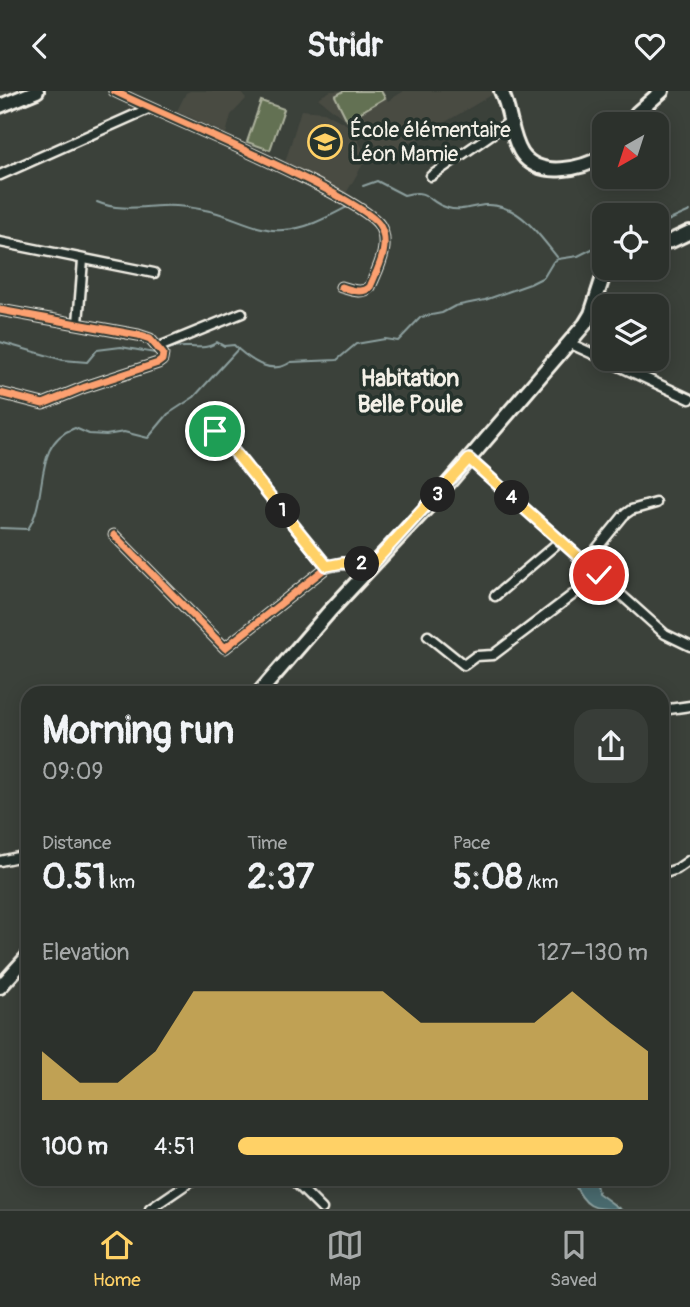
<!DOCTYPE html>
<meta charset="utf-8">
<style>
:root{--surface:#2c312c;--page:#383d38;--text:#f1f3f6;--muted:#a6a9a9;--line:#484c48;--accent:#ffd166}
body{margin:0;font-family:Pangolin,sans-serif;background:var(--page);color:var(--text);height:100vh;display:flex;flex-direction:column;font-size:26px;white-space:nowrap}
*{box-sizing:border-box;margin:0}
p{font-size:23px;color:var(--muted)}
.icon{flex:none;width:38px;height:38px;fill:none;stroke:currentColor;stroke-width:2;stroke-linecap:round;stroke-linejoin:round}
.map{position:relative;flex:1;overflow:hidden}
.panel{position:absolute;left:21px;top:595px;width:648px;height:500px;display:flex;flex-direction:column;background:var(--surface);border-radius:21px;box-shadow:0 4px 18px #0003,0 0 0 2px var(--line)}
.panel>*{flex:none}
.needle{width:46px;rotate:219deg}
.tools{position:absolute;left:592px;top:21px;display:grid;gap:14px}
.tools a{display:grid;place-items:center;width:77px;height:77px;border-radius:14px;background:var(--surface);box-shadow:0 4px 18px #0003,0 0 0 2px var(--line);font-size:35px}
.pin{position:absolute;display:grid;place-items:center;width:60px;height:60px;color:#fff;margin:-30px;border:4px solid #fff;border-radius:50%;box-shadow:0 2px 7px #0007}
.km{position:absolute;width:35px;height:35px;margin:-18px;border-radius:50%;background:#222;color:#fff;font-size:19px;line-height:35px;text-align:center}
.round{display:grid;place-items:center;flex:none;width:74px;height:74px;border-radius:21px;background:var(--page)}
.head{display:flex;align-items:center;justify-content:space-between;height:119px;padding:0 21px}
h1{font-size:38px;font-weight:700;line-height:52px}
.metrics{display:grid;grid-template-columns:repeat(3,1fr);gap:10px;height:119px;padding:7px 21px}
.metrics div{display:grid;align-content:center}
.metrics b{font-size:35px;font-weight:700}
.metrics small{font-size:19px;font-weight:400}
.metrics p{font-size:19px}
.chart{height:196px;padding:14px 21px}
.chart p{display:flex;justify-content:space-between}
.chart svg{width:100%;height:126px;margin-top:7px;fill:var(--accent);opacity:.7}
ul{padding:0 21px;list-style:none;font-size:23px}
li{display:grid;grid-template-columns:112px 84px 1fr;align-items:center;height:52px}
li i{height:18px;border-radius:9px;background:var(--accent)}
header{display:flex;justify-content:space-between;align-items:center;height:91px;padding:0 21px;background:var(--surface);font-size:32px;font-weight:700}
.tab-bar{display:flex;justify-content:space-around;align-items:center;height:98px;border-top:2px solid var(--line);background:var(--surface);font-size:19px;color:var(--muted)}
.tab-bar a{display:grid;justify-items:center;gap:4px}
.tab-bar .active{color:var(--accent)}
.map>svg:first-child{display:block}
</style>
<header><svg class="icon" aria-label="back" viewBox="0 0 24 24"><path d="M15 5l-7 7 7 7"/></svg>Stridr<svg class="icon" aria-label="heart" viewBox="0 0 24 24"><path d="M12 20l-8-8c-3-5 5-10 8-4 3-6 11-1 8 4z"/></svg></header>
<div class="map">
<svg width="690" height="1118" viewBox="0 0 690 1118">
<rect width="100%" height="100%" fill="#3b413a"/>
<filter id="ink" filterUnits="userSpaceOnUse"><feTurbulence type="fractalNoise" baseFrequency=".0143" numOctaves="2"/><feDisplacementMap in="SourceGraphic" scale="14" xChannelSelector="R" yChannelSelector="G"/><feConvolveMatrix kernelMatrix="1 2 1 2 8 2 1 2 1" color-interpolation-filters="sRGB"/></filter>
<g filter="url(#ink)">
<!-- built -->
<g fill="#4a4b43">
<path d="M190 0H239L246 8 231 24 226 43 177 20 186 2Z"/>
<path d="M331 0H383L388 10 404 0H494L495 2 389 64 318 7Z"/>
<path d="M301 19 324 21 351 36 367 66 345 104 284 75Z"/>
</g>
<!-- green -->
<g fill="#647152" stroke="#acb19d" stroke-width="2">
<path d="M344 0H381L385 7 347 29 335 5Z"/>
<path d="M261 10 284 18 270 59 247 51Z"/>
</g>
<!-- water -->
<path fill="#486a6e" stroke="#8da09f" stroke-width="2" d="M568 1089H595L598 1102 620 1118C590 1118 587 1117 573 1091Z"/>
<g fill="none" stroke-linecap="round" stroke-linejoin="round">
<!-- stream -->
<g stroke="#8da09f" stroke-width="2">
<path d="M363 95 377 90 404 104C431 97 426 111 448 117 460 121 473 115 485 114 519 112 538 143 557 166"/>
<path d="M97 111C118 120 139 116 161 115 176 114 190 116 205 119 231 123 256 141 283 139 307 138 328 126 349 115"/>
<path d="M656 135 690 120"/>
<path d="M0 251 63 269 87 271 97 259 121 256 155 262"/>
<path d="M165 259C183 251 204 262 217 251L224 255 234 254 238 258"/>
<path d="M0 437 28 438C50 405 31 352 75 337L89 343 106 344 124 341 148 347 168 323 194 306 238 258C253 271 272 284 291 271L337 269 356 253 385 248 398 250 421 226 442 222 455 215 485 209 530 193 544 186 553 171 558 168 578 165 604 152"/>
</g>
<!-- minor casing -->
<g stroke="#f4f1e8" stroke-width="13">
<g id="minor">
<path d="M114 0C157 22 364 106 380 135 391 155 378 177 370 196 362 204 350 198 341 196"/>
<path d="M0 84 148 18"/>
<path d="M431 85 512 29"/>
<path d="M0 151 154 182"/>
<path d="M0 219 138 244 150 248 163 263 162 269 158 272 85 296 43 313 0 302"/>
<path d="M78 232 83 169"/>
<path d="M569 252 604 268"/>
<path d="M159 256 242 222"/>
<path d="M604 268 690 308"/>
<path d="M203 346 215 340 219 342 327 476"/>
<path d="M469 368 665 543 690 555"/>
<path d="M114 444 225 557 327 476 342 473H373"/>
<path d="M585 472 624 424 631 419 656 412"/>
<path d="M495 505 560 450"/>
<path d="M428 545 464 574 476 565 493 564 599 484"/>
<path d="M662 619 690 615"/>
<path d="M0 770 18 766H28"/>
<path d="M662 783 677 778 690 769"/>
<path d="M292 1088 322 1118"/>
<path d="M150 1118 194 1088"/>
</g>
</g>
<!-- secondary casing -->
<g stroke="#f4f1e8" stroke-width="18">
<g id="secondary">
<path d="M501 0C511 19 510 45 522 63 540 88 582 78 604 65"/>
<path d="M0 15 37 0"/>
<path d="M631 33 637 22 662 0"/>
<path d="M656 152 671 150 690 141"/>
<path d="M259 602 329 521 433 410 585 233 591 223 606 177"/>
<path d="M0 896 28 865"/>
</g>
</g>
<!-- minor -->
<use href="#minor" stroke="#26332d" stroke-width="8"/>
<!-- secondary -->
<use href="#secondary" stroke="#26332d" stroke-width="12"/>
<!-- cycleway casing -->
<g stroke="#26332d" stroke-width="11">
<g id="cycleway">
<path d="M114 0C157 22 364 106 380 135 391 155 378 177 370 196 362 204 350 198 341 196"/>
<path d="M0 219 138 244 150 248 163 263 162 269 158 272 85 296 43 313 0 302"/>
<path d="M114 444 225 557 327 476 342 473H373"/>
</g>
</g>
<!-- cycleway -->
<use href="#cycleway" stroke="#fca06f" stroke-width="7"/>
</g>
</g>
<g fill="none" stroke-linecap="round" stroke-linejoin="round" filter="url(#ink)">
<!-- route casing -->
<g stroke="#fff" stroke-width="14">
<path id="route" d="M215 340 219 342 327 475 342 472 373 473 469 368 599 484"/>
</g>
<!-- route -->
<use href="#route" stroke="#ffd166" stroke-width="9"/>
</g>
<!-- icons -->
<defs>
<g id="school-ring" transform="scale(1.75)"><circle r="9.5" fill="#26332d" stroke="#ffd166" stroke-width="1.5"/><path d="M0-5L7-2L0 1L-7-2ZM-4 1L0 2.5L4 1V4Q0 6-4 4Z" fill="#ffd166"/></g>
</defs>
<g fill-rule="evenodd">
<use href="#school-ring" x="325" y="51"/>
</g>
<g text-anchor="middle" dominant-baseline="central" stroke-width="7" stroke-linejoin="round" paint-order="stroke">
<!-- poi labels -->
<g font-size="21" fill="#f4f1e8" stroke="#26332d" text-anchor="start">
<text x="350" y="39">École élémentaire<tspan x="350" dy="24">Léon Mamie</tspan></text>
</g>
<!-- neighbourhood labels -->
<g font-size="23" font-weight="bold" fill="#f4f1e8" stroke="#26332d">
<text x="410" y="287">Habitation<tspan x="410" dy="26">Belle Poule</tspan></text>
</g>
</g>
</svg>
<div class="tools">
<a><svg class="needle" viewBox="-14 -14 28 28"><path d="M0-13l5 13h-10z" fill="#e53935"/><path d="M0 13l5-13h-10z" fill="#a6a9a9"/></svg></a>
<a><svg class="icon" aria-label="locate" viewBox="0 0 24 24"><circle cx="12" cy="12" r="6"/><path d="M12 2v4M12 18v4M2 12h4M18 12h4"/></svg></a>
<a><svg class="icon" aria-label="layers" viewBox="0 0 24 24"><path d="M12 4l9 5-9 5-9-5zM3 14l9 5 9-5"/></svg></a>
</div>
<div class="pin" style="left:215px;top:340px;background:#1e9e55"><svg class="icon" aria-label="arrive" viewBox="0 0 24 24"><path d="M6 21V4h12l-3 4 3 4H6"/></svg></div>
<div class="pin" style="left:599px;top:484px;background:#d93025"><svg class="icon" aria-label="check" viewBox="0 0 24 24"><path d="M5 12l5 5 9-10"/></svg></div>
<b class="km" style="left:283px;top:420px">1</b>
<b class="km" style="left:362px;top:473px">2</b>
<b class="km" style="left:438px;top:404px">3</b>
<b class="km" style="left:512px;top:407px">4</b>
<section class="panel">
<div class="head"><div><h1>Morning run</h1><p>09:09</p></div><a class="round"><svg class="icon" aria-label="share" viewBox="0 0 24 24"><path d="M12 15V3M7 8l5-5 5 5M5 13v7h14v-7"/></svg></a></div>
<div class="metrics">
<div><p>Distance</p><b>0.51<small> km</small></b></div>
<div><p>Time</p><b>2:37</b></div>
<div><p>Pace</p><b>5:08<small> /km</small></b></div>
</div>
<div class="chart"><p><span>Elevation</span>127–130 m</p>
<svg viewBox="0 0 160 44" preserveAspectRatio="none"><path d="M0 44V27L10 38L20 38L30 27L40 6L50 6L60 6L70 6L80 6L90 6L100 17L110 17L120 17L130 17L140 6L150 17L160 27V44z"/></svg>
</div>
<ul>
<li><b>100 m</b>4:51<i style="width:94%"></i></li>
</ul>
</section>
</div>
<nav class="tab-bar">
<a class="active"><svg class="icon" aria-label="home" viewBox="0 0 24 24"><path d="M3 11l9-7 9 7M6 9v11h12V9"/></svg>Home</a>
<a><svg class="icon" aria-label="map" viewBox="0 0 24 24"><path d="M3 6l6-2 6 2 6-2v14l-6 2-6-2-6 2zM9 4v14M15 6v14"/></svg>Map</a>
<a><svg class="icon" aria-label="saved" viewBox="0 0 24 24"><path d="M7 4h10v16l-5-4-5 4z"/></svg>Saved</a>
</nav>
